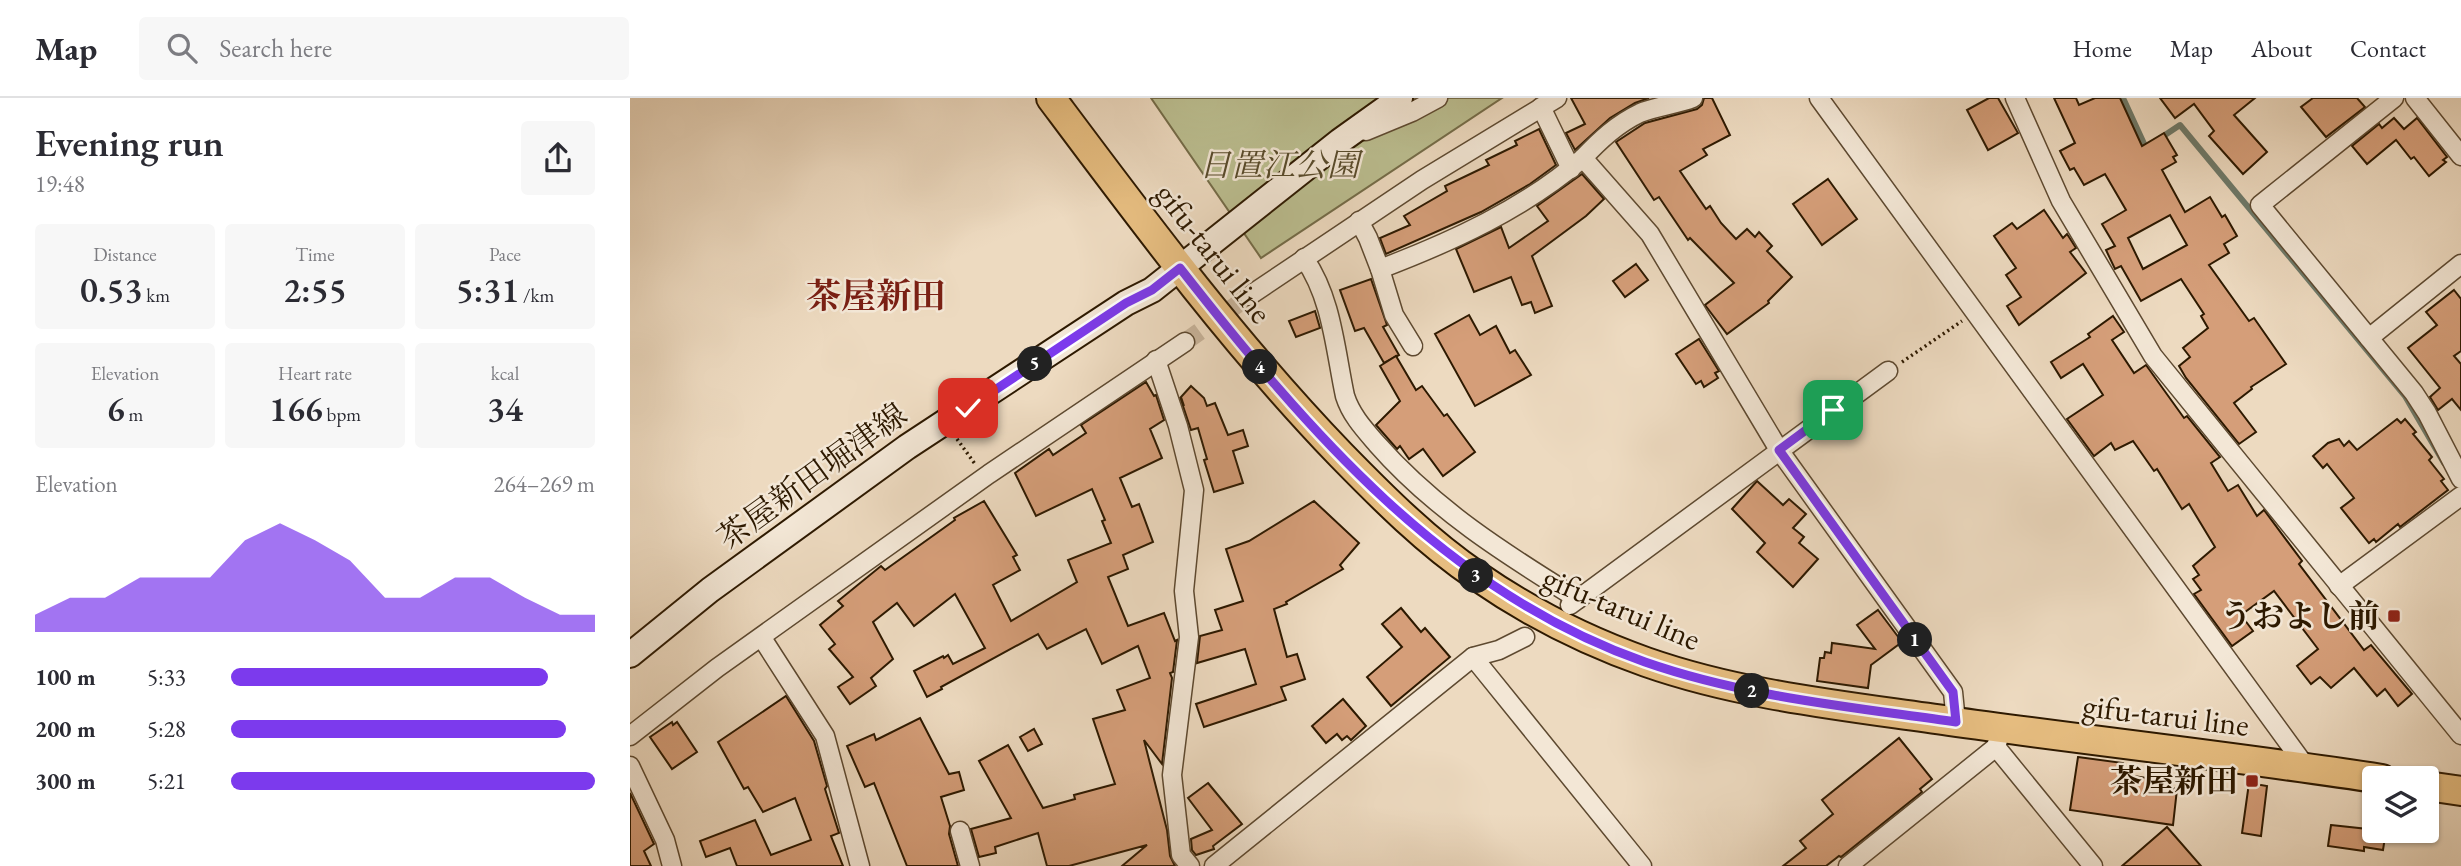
<!DOCTYPE html>
<meta charset="utf-8">
<style>
:root{--surface:#fff;--page:#f7f7f7;--text:#2b2b33;--muted:#7c7c81;--line:#e1e1e2;--accent:#7c3aed}
body{margin:0;font-family:"EB Garamond","Noto Serif JP",serif;background:var(--page);color:var(--text);height:100vh;display:flex;flex-direction:column;font-size:26px;white-space:nowrap}
*{box-sizing:border-box;margin:0}
p{font-size:23px;color:var(--muted)}
.icon{flex:none;width:38px;height:38px;fill:none;stroke:currentColor;stroke-width:2;stroke-linecap:round;stroke-linejoin:round}
.map{position:relative;flex:1;overflow:hidden}
.sheet{display:flex;flex-direction:column;background:var(--surface);width:630px}
.sheet>*{flex:none}
.buttons{position:absolute;left:1732px;top:668px;display:grid;gap:14px}
.buttons a{display:grid;place-items:center;width:77px;height:77px;border-radius:7px;background:var(--surface);box-shadow:0 2px 5px #0004;font-size:35px}
.pin{position:absolute;display:grid;place-items:center;width:60px;height:60px;color:#fff;margin:-30px;border-radius:14px;box-shadow:0 4px 10px #0006}
.km{position:absolute;width:35px;height:35px;margin:-18px;border-radius:50%;background:#222;color:#fff;font-size:19px;line-height:35px;text-align:center}
.round{display:grid;place-items:center;flex:none;width:74px;height:74px;border-radius:7px;background:var(--page)}
.overview{display:flex;align-items:center;justify-content:space-between;height:119px;padding:0 35px}
h1{font-size:38px;font-weight:600;line-height:52px}
.stats{display:grid;grid-template-columns:repeat(3,1fr);gap:10px;height:119px;padding:7px 35px}
.stats div{display:grid;align-content:center;border-radius:7px;background:var(--page);text-align:center}
.stats b{font-size:35px;font-weight:600}
.stats small{font-size:19px;font-weight:400}
.stats p{font-size:19px}
.chart{height:196px;padding:14px 35px}
.chart p{display:flex;justify-content:space-between}
.chart svg{width:100%;height:126px;margin-top:7px;fill:var(--accent);opacity:.7}
ul{padding:0 35px;list-style:none;font-size:23px}
li{display:grid;grid-template-columns:112px 84px 1fr;align-items:center;height:52px}
li i{height:18px;border-radius:9px;background:var(--accent)}
header{display:flex;align-items:center;gap:42px;box-sizing:border-box;height:98px;padding:0 35px;background:var(--surface);border-bottom:2px solid var(--line)}
header strong{font-size:33px}
nav{display:flex;gap:38px;margin-inline-start:auto;font-size:24px}
.search{width:490px;height:63px;background:var(--page);display:flex;align-items:center;gap:18px;box-sizing:border-box;padding:0 24px;border-radius:7px;color:var(--muted);font-size:26px}
main{display:flex;flex:1;min-height:0}
.map>svg:first-child{display:block}
</style>
<header>
<strong>Map</strong>
<div class="search"><svg class="icon" aria-label="search" viewBox="0 0 24 24"><circle cx="10" cy="10" r="6"/><path d="M15 15l6 6"/></svg>Search here</div>
<nav><a>Home</a><a>Map</a><a>About</a><a>Contact</a></nav>
</header>
<main>
<section class="sheet">
<div class="overview"><div><h1>Evening run</h1><p>19:48</p></div><a class="round"><svg class="icon" aria-label="share" viewBox="0 0 24 24"><path d="M12 15V3M7 8l5-5 5 5M5 13v7h14v-7"/></svg></a></div>
<div class="stats">
<div><p>Distance</p><b>0.53<small> km</small></b></div>
<div><p>Time</p><b>2:55</b></div>
<div><p>Pace</p><b>5:31<small> /km</small></b></div>
</div>
<div class="stats">
<div><p>Elevation</p><b>6<small> m</small></b></div>
<div><p>Heart rate</p><b>166<small> bpm</small></b></div>
<div><p>kcal</p><b>34</b></div>
</div>
<div class="chart"><p><span>Elevation</span>264–269 m</p>
<svg viewBox="0 0 160 44" preserveAspectRatio="none"><path d="M0 44V38L10 32L20 32L30 25L40 25L50 25L60 12L70 6L80 12L90 19L100 32L110 32L120 25L130 25L140 32L150 38L160 38V44z"/></svg>
</div>
<ul>
<li><b>100 m</b>5:33<i style="width:87%"></i></li>
<li><b>200 m</b>5:28<i style="width:92%"></i></li>
<li><b>300 m</b>5:21<i style="width:100%"></i></li>
</ul>
</section>
<div class="map">
<svg width="1831" height="768" viewBox="0 0 1831 768">
<rect width="100%" height="100%" fill="#eddac0"/>
<filter id="stains"><feTurbulence type="fractalNoise" baseFrequency=".00286" numOctaves="4"/><feColorMatrix values="0 0 0 0 .2 0 0 0 0 .09 0 0 0 0 .02 0 0 0 .5 -.17"/></filter>
<radialGradient id="worn" r=".72"><stop offset=".6" stop-color="#630" stop-opacity="0"/><stop offset="1" stop-color="#630" stop-opacity=".3"/></radialGradient>
<!-- green -->
<path fill="#bbbe90" stroke="#746c48" stroke-width="2" d="M521 0H872L631 160Z"/>
<g fill="none" stroke-linecap="round" stroke-linejoin="round">
<!-- stream -->
<g stroke="#6e7a6a" stroke-width="6">
<path d="M1493 0 1516 50 1518 49"/>
<path d="M1529 41 1550 27 1775 298 1814 365"/>
</g>
</g>
<!-- building -->
<g fill="#d59e79" stroke="#2d1900" stroke-width="2" fill-rule="evenodd">
<path d="M941 0H1019L1005 5 980 20 945 52 936 35 955 26Z"/>
<path d="M1074 0H1082L1100 37 1073 51 1077 57 1050 73 1076 111 1080 108 1091 125 1106 141 1117 131 1125 139 1129 134 1142 148 1137 153 1162 179 1138 203 1139 205 1097 236 1075 207 1104 185 1060 140 1058 142 1029 99 1024 102 986 44 1015 25 1067 11 1072 7Z"/>
<path d="M1359 0H1368L1388 35 1358 52 1337 12Z"/>
<path d="M1424 0H1446L1449 7 1465 0H1490L1512 48 1534 35 1547 57 1543 59 1546 64 1532 72 1555 114 1580 99 1592 119 1595 117 1607 138 1594 146 1599 155 1579 167 1619 223 1624 220 1656 266 1621 289 1622 291 1604 305 1626 334 1609 346 1556 280 1549 268 1560 259 1553 250 1578 230 1571 218 1574 216 1551 181 1511 203 1491 168 1485 171 1476 152 1485 148 1472 126 1496 112 1475 76 1454 87 1444 70 1440 72 1430 53 1445 45ZM1540 117 1557 147 1513 171 1498 140Z"/>
<path d="M1530 0H1625L1604 17 1637 54 1613 76 1579 38 1584 33 1564 6 1545 20Z"/>
<path d="M1683 0H1727L1735 9 1696 39 1671 9Z"/>
<path d="M1764 20 1774 31 1787 20 1817 59 1813 62 1816 64 1799 78 1784 59 1781 61 1766 42 1737 66 1722 48 1749 26 1752 30Z"/>
<path d="M909 31 926 67 900 86 851 114 756 156 750 140 780 127 774 118 817 93 815 88 859 67 856 62 887 47 885 43Z"/>
<path d="M952 76 974 101 956 118 902 158 922 208 905 215 901 204 892 207 881 179 844 194 826 151 871 129 879 150 918 123 907 108Z"/>
<path d="M1198 81 1227 121 1192 147 1163 106Z"/>
<path d="M1414 112 1433 140 1437 136 1439 139 1446 150 1440 154 1456 175 1389 227 1377 208 1391 199 1376 177 1386 170 1364 138 1382 125 1387 131Z"/>
<path d="M1006 166 1018 182 995 199 983 183Z"/>
<path d="M741 181 757 227 753 229 769 257 754 265 734 230 725 233 710 192Z"/>
<path d="M1824 192 1831 201V253L1824 258 1831 266V312L1822 301 1808 312 1800 299 1810 290 1778 250 1807 227 1796 214Z"/>
<path d="M685 213 690 230 666 239 659 223Z"/>
<path d="M839 217 850 237 866 228 880 255 885 252 901 277 845 308 805 236Z"/>
<path d="M1483 218 1494 234 1482 242 1504 275 1516 267 1554 320 1557 318 1590 359 1581 365 1598 393 1608 387 1627 418 1634 412 1672 463 1669 466 1734 552 1741 547 1782 596 1768 608 1755 591 1747 598 1724 570 1701 590 1690 579 1681 586 1667 568 1688 551 1644 493 1611 517 1623 533 1602 548 1564 496 1571 492 1563 481 1569 477 1563 468 1585 449 1559 406 1552 411 1527 371 1524 373 1503 343 1485 352 1481 345 1464 358 1437 321 1473 297 1453 266 1431 280 1421 264 1460 239 1458 236Z"/>
<path d="M1069 241 1089 273 1085 275 1088 280 1074 289 1071 283 1066 286 1046 256Z"/>
<path d="M766 258 786 292 792 288 814 318 817 316 845 354 813 378 793 351 779 361 770 348 767 351 746 327 770 303 750 268Z"/>
<path d="M516 284 524 298 526 297 534 322 520 331 532 360 490 380 502 409 509 406 523 444 493 457 498 471 478 479 498 528 534 515 545 543 547 542 543 574 540 575 542 580 532 666 514 642 537 732 540 758 545 768H492L517 747 439 768H417L408 735 365 749 366 755 349 759 341 731 381 720 349 663 378 647 413 710 445 701 444 697 485 686 463 621 495 612 487 592 520 580 508 548 472 566 456 531 417 551 408 536 311 589 312 591 297 599 284 573 313 558 314 560 318 557 323 566 355 550 325 496 284 528 267 505 243 524 263 561 241 580 246 588 220 606 208 589 223 579 199 551 205 546 190 527 213 508 208 503 251 468 255 472 325 422 324 420 354 403 387 457 383 459 390 472 363 487 381 523 447 484 438 462 481 445 472 423 475 422 462 391 406 418 385 375 419 351 423 357 456 335 451 327Z"/>
<path d="M561 288 574 300 577 308 585 305 598 337 613 332 618 348 603 353 613 385 584 394 574 362 577 361 568 330 561 332 550 299 554 308 551 299Z"/>
<path d="M1767 321 1771 325 1775 321 1786 334 1783 336 1802 359 1799 362 1814 381 1811 383 1818 392 1770 429 1768 426 1746 444 1744 441 1739 445 1711 410 1724 400 1697 366 1693 370 1683 358 1698 345 1709 341 1714 348 1719 343 1727 352Z"/>
<path d="M1127 383 1153 407 1159 401 1176 416 1163 430 1174 439 1169 445 1188 461 1163 489 1127 454 1135 445 1102 411Z"/>
<path d="M684 403 729 445 710 467 713 471 656 504 657 506 644 511 657 559 667 556 675 581 651 589 656 602 574 629 566 606 626 586 615 551 567 565 570 538 592 532 585 512 613 503 596 451 619 443Z"/>
<path d="M771 510 791 534 795 530 820 559 761 608 737 579 772 549 752 526Z"/>
<path d="M1248 512 1272 544 1241 567 1238 590 1187 583 1190 560H1194L1195 554 1201 555 1202 545 1245 551 1227 527Z"/>
<path d="M156 598 184 643 197 688 195 691 209 735 201 738 213 768H107L100 750 76 759 70 743 125 722 141 757 181 742 165 700 133 714 118 689 114 691 88 644Z"/>
<path d="M713 601 736 628 721 642 717 638 712 642 707 636 696 645 682 628Z"/>
<path d="M290 620 319 676 329 674 334 692 311 699 320 728 319 736 328 768H277L244 685 235 689 217 648 244 636 246 642Z"/>
<path d="M42 624 43 627 47 624 67 654 42 671 20 639Z"/>
<path d="M404 631 412 646 398 653 390 639Z"/>
<path d="M1269 640 1302 681 1290 691 1292 694 1211 759 1209 758 1196 768H1153L1176 750 1170 743 1203 716 1192 702Z"/>
<path d="M1448 659 1493 665 1491 676 1536 683 1535 689 1547 691 1543 727 1440 712Z"/>
<path d="M578 685 612 726 583 748 584 751 566 757 562 752 561 741 582 732 558 700Z"/>
<path d="M1619 685 1637 688 1631 738 1612 735Z"/>
<path d="M0 695 24 746 14 753 21 768H0Z"/>
<path d="M1701 727 1756 733 1753 752 1734 749V753L1698 748Z"/>
<path d="M1537 729 1571 768H1492Z"/>
</g>
<g fill="none" stroke-linecap="round" stroke-linejoin="round">
<!-- street-tunnel -->
<path stroke="#c7b39a" stroke-width="18" stroke-dasharray="18 9" stroke-linecap="butt" d="M555 244 619 198"/>
<!-- street casing -->
<g stroke="#5d4930" stroke-width="21">
<g id="street">
<path d="M1063 0C1046 7 1026 8 1010 15 987 26 970 42 953 60L1020 136 1149 352 1323 594 1326 624"/>
<path d="M1189 0 1676 669"/>
<path d="M1385 0 1431 103 1523 258 1831 637"/>
<path d="M1764 0 1630 107 1784 295 1797 315 1831 381"/>
<path d="M1785 0 1831 58"/>
<path d="M911 9 941 71"/>
<path d="M736 33 782 14 808 0"/>
<path d="M729 123 738 140 750 171C821 144 894 111 953 60"/>
<path d="M674 160C702 200 705 251 715 298 721 317 734 331 747 346 804 411 875 456 948 501"/>
<path d="M750 171 764 217 783 248"/>
<path d="M619 198 792 82 927 0"/>
<path d="M1739 240 1831 166"/>
<path d="M526 262 548 328 564 392 554 493 559 539 542 677 551 757 560 768"/>
<path d="M1709 488 1831 398"/>
<path d="M940 507 1258 273"/>
<path d="M132 540 195 638 230 768"/>
<path d="M843 559 1012 768"/>
<path d="M0 638 87 570 359 376 555 244"/>
<path d="M1369 639 1366 649 1463 768"/>
<path d="M0 668 35 742 42 768"/>
<path d="M330 733 340 768"/>
<path d="M584 768 843 559 869 552 895 539"/>
<path d="M1218 768 1366 649"/>
</g>
</g>
<!-- secondary casing -->
<g stroke="#2d1900" stroke-width="28">
<path id="secondary" d="M0 557 80 492 277 349 496 205 522 192 710 43 770 0"/>
</g>
<!-- primary casing -->
<g stroke="#2d1900" stroke-width="32">
<g id="primary">
<path d="M421 0C513 123 604 246 711 357 753 400 797 444 847 478 899 514 956 543 1016 564 1113 598 1217 608 1319 623 1463 643 1608 659 1752 681"/>
<path d="M1797 688 1831 693"/>
</g>
</g>
<!-- path -->
<g stroke="#2d1900" stroke-width="3.5" stroke-dasharray="2 3.5" stroke-linecap="butt">
<path d="M1272 264 1332 223"/>
<path d="M327 341 345 366"/>
</g>
<!-- street -->
<use href="#street" stroke="#f3e7d6" stroke-width="18"/>
<!-- secondary -->
<use href="#secondary" stroke="#f3e7d6" stroke-width="24"/>
<!-- primary -->
<use href="#primary" stroke="#e6bd80" stroke-width="28"/>
</g>
<g fill="none" stroke-linecap="round" stroke-linejoin="round">
<!-- route casing -->
<g stroke="#fff" stroke-width="14">
<path id="route" d="M338 310 496 205 522 192 550 170C677 332 815 494 1015 564 1115 599 1222 609 1326 624L1323 594 1149 352 1203 312"/>
</g>
<!-- route -->
<use href="#route" stroke="#7c3aed" stroke-width="9"/>
</g>
<!-- markers -->
<g fill="#8f2418" stroke="#f3e7d6" stroke-width="2.5">
<rect x="1757" y="511" width="14" height="14" rx="3.5"/>
<rect x="1615" y="676" width="14" height="14" rx="3.5"/>
</g>
<g text-anchor="middle" dominant-baseline="central" stroke-width="5" stroke-linejoin="round" paint-order="stroke">
<!-- park labels -->
<g font-size="32" font-style="italic" fill="#584b2b" stroke="#f3e7d6">
<text x="649" y="67">日置江公園</text>
</g>
<!-- street labels -->
<g font-size="32" fill="#2d1900" stroke="#f3e7d6">
<text transform="translate(584 155) rotate(52)">gifu-tarui line</text>
<text transform="translate(182 378) rotate(-36)">茶屋新田堀津線</text>
<text transform="translate(992 510) rotate(23)">gifu-tarui line</text>
<text transform="translate(1536 617) rotate(7)">gifu-tarui line</text>
</g>
<!-- poi labels -->
<g font-size="32" font-weight="bold" fill="#2d1900" stroke="#f3e7d6" text-anchor="end">
<text x="1750" y="518">うおよし前</text>
<text x="1608" y="683">茶屋新田</text>
</g>
<!-- quarter labels -->
<g font-size="35" font-weight="bold" fill="#7a1f14" stroke="#f3e7d6">
<text x="246" y="197">茶屋新田</text>
</g>
</g>
<rect width="100%" height="100%" filter="url(#stains)"/>
<rect width="100%" height="100%" fill="url(#worn)"/>
</svg>
<div class="buttons">
<a><svg class="icon" aria-label="layers" viewBox="0 0 24 24"><path d="M12 4l9 5-9 5-9-5zM3 14l9 5 9-5"/></svg></a>
</div>
<div class="pin" style="left:1203px;top:312px;background:#1e9e55"><svg class="icon" aria-label="arrive" viewBox="0 0 24 24"><path d="M6 21V4h12l-3 4 3 4H6"/></svg></div>
<div class="pin" style="left:338px;top:310px;background:#d93025"><svg class="icon" aria-label="check" viewBox="0 0 24 24"><path d="M5 12l5 5 9-10"/></svg></div>
<b class="km" style="left:1285px;top:542px">1</b>
<b class="km" style="left:1122px;top:593px">2</b>
<b class="km" style="left:846px;top:478px">3</b>
<b class="km" style="left:630px;top:269px">4</b>
<b class="km" style="left:405px;top:266px">5</b>
</div>
</main>
